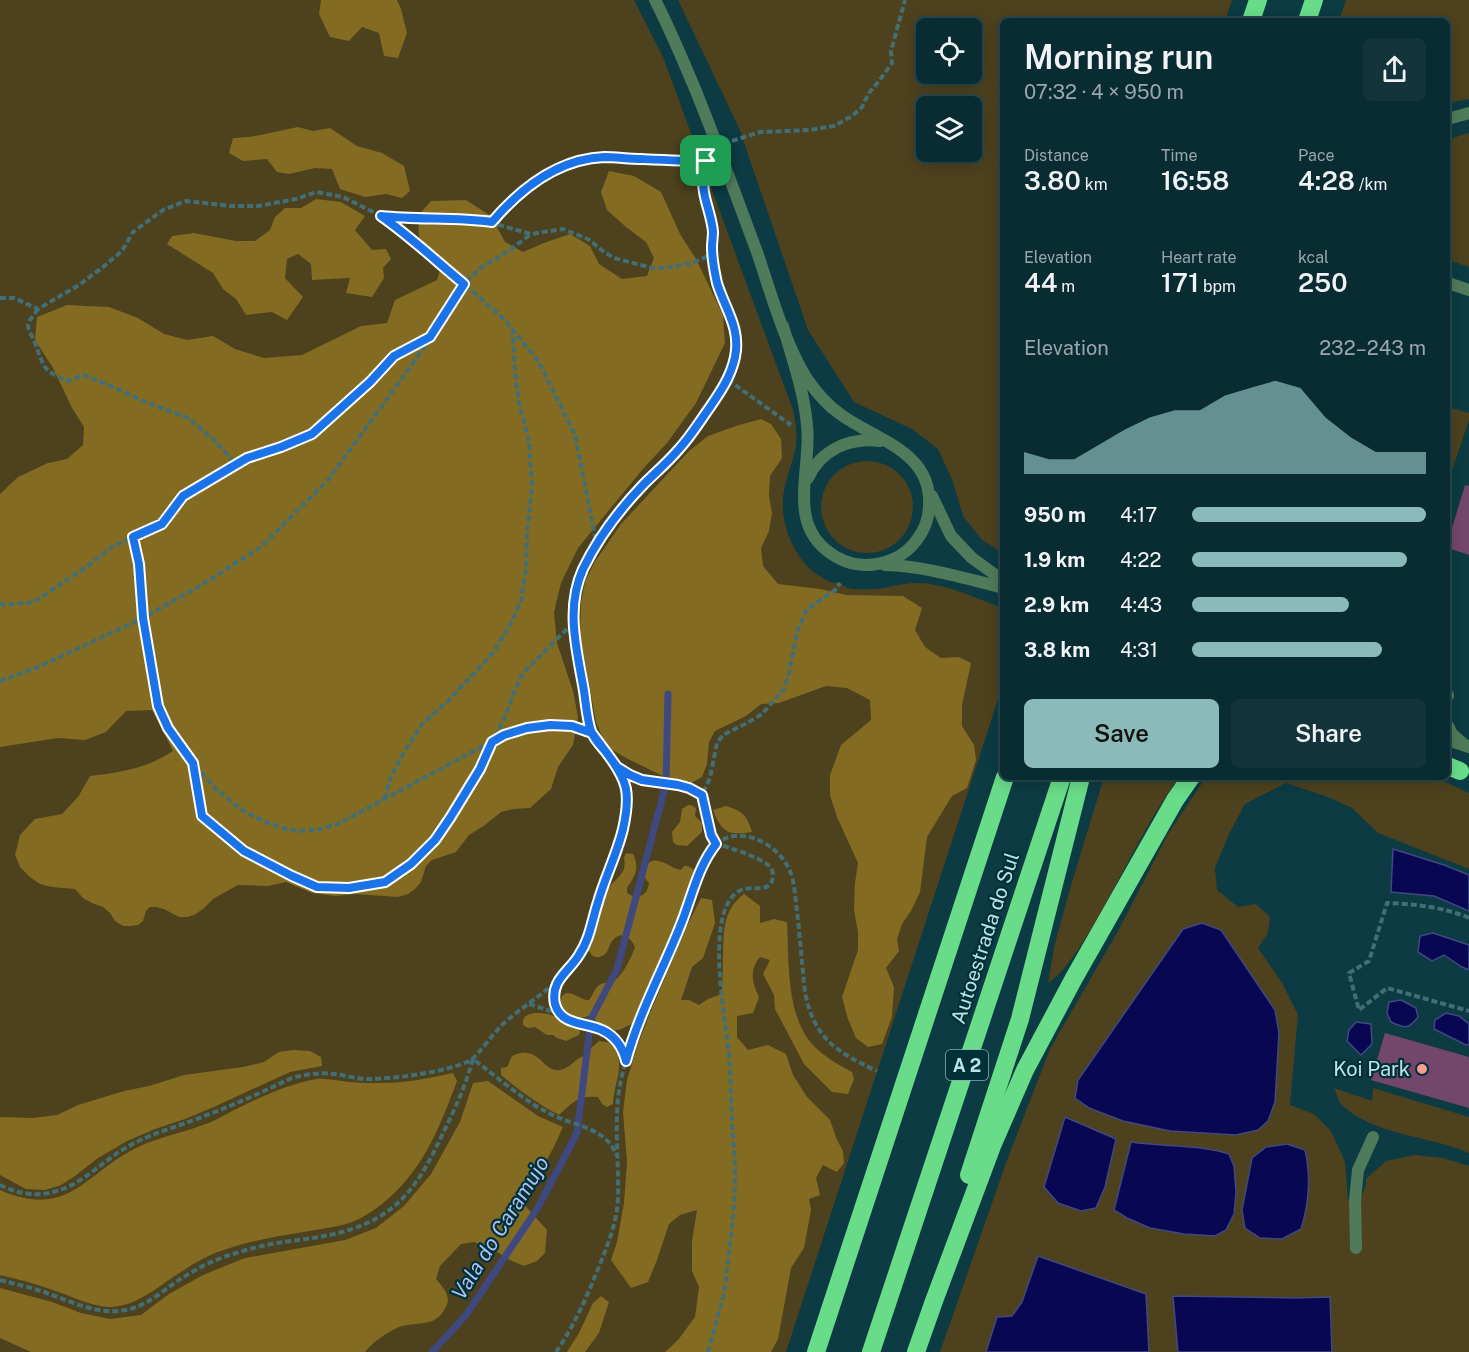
<!DOCTYPE html>
<meta charset="utf-8">
<style>
:root{--surface:#092c32;--page:#12343a;--text:#f1f3f6;--muted:#99a7ac;--line:#29484d;--accent:#8bbbb9}
body{margin:0;font-family:"Public Sans",sans-serif;background:var(--page);color:var(--text);height:100vh;display:flex;flex-direction:column;font-size:22px;white-space:nowrap}
*{box-sizing:border-box;margin:0}
p{font-size:20px;color:var(--muted)}
.icon{flex:none;width:33px;height:33px;fill:none;stroke:currentColor;stroke-width:2;stroke-linecap:round;stroke-linejoin:round}
.map{position:relative;flex:1;overflow:hidden}
.panel{position:absolute;left:1000px;top:18px;width:450px;height:762px;display:flex;flex-direction:column;background:var(--surface);border-radius:9px;box-shadow:0 3px 15px #0003,0 0 0 2px var(--line)}
.panel>*{flex:none}
.controls{position:absolute;left:916px;top:18px;display:grid;gap:12px}
.controls a{display:grid;place-items:center;width:66px;height:66px;border-radius:9px;background:var(--surface);box-shadow:0 3px 15px #0003,0 0 0 2px var(--line);font-size:30px}
.pin{position:absolute;display:grid;place-items:center;width:51px;height:51px;color:#fff;margin:-26px;border-radius:12px;box-shadow:0 3px 9px #0006}
.round{display:grid;place-items:center;flex:none;width:63px;height:63px;border-radius:9px;background:var(--page)}
.head{display:flex;align-items:center;justify-content:space-between;height:102px;padding:0 24px}
h1{font-size:33px;font-weight:600;line-height:45px}
.stats{display:grid;grid-template-columns:repeat(3,1fr);gap:9px;height:102px;padding:6px 24px}
.stats div{display:grid;align-content:center}
.stats b{font-size:26px;font-weight:600}
.stats small{font-size:16px;font-weight:400}
.stats p{font-size:16px}
.chart{height:168px;padding:12px 24px}
.chart p{display:flex;justify-content:space-between}
.chart svg{width:100%;height:108px;margin-top:6px;fill:var(--accent);opacity:.7}
.cta{display:flex;gap:12px;margin-top:auto;padding:12px 24px}
.cta a{flex:1;height:69px;border-radius:9px;background:var(--accent);color:#111;font-size:24px;font-weight:600;line-height:69px;text-align:center}
.cta a+a{background:var(--page);color:var(--text)}
ul{padding:0 24px;list-style:none;font-size:20px}
li{display:grid;grid-template-columns:96px 72px 1fr;align-items:center;height:45px}
li i{height:15px;border-radius:8px;background:var(--accent)}
.map>svg:first-child{display:block}
</style>
<div class="map">
<svg width="1469" height="1352" viewBox="0 0 1469 1352">
<rect width="100%" height="100%" fill="#0c3b43"/>
<!-- green -->
<g fill="#4d411e" fill-rule="evenodd">
<path d="M0 0H634L663 57 793 410C796 421 797 434 796 446 791 473 779 488 784 518 788 544 805 572 831 582 833 583 837 582 840 583 842 584 844 586 847 588 854 590 863 589 870 589 887 589 903 582 920 583 948 584 977 599 1003 608V684L786 1352H0Z"/>
<path d="M678 0H1232L1225 21H1004L1003 553 981 539 963 516 953 482 938 449 912 429 854 402 808 330 739 128ZM927 28H972V74H927ZM927 106H972V152H927Z"/>
<path d="M1346 0H1469V99L1448 103V21H1339Z"/>
<path d="M1469 133V267L1448 260V142C1453 137 1461 135 1469 133Z"/>
<path d="M1448 407 1469 413V420L1448 482Z"/>
<circle cx="867" cy="507" r="46"/>
<path d="M1104 777H1179C1151 816 1130 859 1107 901 1093 925 1071 968 1048 983L1055 943 1072 882Z"/>
<path d="M1210 777H1434L1469 793V869L1378 833 1352 808 1328 797 1286 783 1245 804 1229 834 1215 868 1217 890 1238 907 1256 904 1270 917 1268 933 1258 948 1282 983 1298 1015 1290 1105 1314 1114 1331 1131 1345 1162 1348 1200H1360L1366 1184V1179L1386 1161 1415 1155 1443 1158 1469 1166V1352H940L1007 1160 1050 1049 1118 931 1168 834 1202 783Z"/>
<path d="M1334 1088 1372 1101 1373 1088 1469 1117V1153C1431 1136 1372 1135 1342 1105 1338 1101 1337 1093 1334 1088Z"/>
</g>
<!-- forest -->
<g fill="#836c22">
<path d="M321 0H397L401 9 407 33 398 58 384 56 379 33 362 27 349 41 330 37 319 14Z"/>
<path d="M298 127 313 131 330 128 357 146 382 153 404 166 410 191 402 198 386 194 365 197 340 189 332 169 315 168 289 174 277 172 267 159 243 161 229 153 233 138C255 138 276 131 298 127Z"/>
<path d="M609 171 634 176 661 192 680 234 696 259 723 315 725 343 696 403 667 443 642 470 578 548 561 583 554 612 557 643 573 691 578 717 573 745 558 767 551 789 530 808 513 809 501 812 485 825 469 835 456 852 432 860 426 866 421 882 415 889 408 894 398 897 355 894 336 896 312 893 286 882 268 886 238 885 213 899 203 909 194 915 187 917H179L164 909 156 907H150L146 911 143 921 138 925 130 926H123L115 921 110 913 103 907 92 903 83 898 75 889 52 887 40 884 30 877 20 867 15 855 20 835 35 819 62 814 78 797 90 776C119 773 148 768 173 751L152 710 126 711 106 732 85 740 58 738 0 747V494L18 477 48 463 67 459 83 445 84 427 72 408 53 368 35 340 37 317 67 305 109 307 138 318 164 334 187 340 213 336 235 349 264 358 302 355 361 326 387 323 395 300 437 280 443 261 419 238 418 216 431 201 466 200 491 216 505 242 523 252 544 243 570 234 590 246 599 264 622 279 647 276 654 258 646 242 626 227 607 210 601 192Z"/>
<path d="M316 199 341 202 365 216 355 230 372 250 386 249 391 259 383 268 384 278 372 297 346 293 350 278 312 280 311 264 298 254 287 259 285 278 303 297 287 320 272 312 246 315 236 299 223 289 213 273 167 244 172 236 194 233 236 241H255L270 230 275 217 285 208H301Z"/>
<path d="M761 419 771 424 781 439 782 458 770 476 769 496 772 513 769 531 761 548 763 566 778 584 820 589 846 595 903 596 922 608 915 630 925 647 941 658 959 657 971 663 962 705V726L974 745 976 760 967 788 952 796 927 837 920 892 911 911 902 924 897 939 899 951 886 968 894 987 892 1017 882 1044 868 1047 856 1038 848 1019 842 997 858 950V932L854 910 855 883 858 863 837 817 830 795V775L841 745 871 720 870 700 847 688 826 686 779 703 761 704 746 716 715 731 709 742 707 764 702 777 691 783 671 780 626 758 606 746 596 722 580 635 581 602 585 582 594 563 621 524 689 451 708 436 736 426Z"/>
<path d="M688 805H691L696 808 695 816 702 823V832L687 846 677 845 673 842 672 832 680 822 682 809Z"/>
<path d="M726 806C742 811 747 815 752 832 729 836 721 832 713 810Z"/>
<path d="M626 853 633 854C640 868 635 876 627 888V893L634 897C643 897 648 892 649 883 645 879 643 875 645 869 653 850 670 869 681 870L684 866H688L694 870 676 924 633 1024C627 1025 624 1029 618 1030 608 1031 598 1021 589 1016 575 1020 565 1020 560 1004L562 996 566 993C576 993 582 1001 589 1000 593 995 595 987 601 984 605 982 610 983 615 980 623 975 632 956 635 947 631 937 621 930 613 940 609 944 609 950 606 953 598 961 590 957 588 947 593 937 598 927 600 916 602 908 602 900 606 893 613 878 628 876 624 858Z"/>
<path d="M744 894 760 906V923L774 919 787 922C789 959 786 1013 811 1043 823 1056 837 1064 852 1072L854 1079 848 1094 832 1092 804 1064 775 1009 774 995 763 974 770 960 760 957C749 970 752 983 759 997L753 1013 737 1016V1037L748 1050 768 1045 786 1054 793 1075 807 1097 830 1120 837 1140 843 1151 844 1163 837 1172 823 1165 816 1178 820 1195 809 1199 811 1210 804 1248 791 1268 778 1339 771 1352H665L678 1340 695 1317 699 1287 692 1271V1241L697 1210 680 1215 669 1224 657 1260 648 1282 631 1288 611 1260 617 1242 624 1203 627 1162 623 1112 627 1080 637 1047 650 1013 687 926 701 898 712 900 715 923 703 958 692 967 681 1000H689L699 1005 708 999 722 994C722 983 723 971 723 960 724 935 721 911 744 894Z"/>
<path d="M534 1013C541 1013 547 1013 554 1016 563 1019 568 1023 578 1026L580 1032 579 1035 566 1041 557 1038 553 1035H547L535 1027 528 1028 523 1025C522 1017 526 1015 534 1013Z"/>
<path d="M599 1041 612 1043C627 1065 614 1080 613 1104L607 1107 602 1104 598 1097C578 1095 573 1102 559 1115 538 1104 519 1090 501 1075V1068L507 1067 512 1056C539 1043 543 1073 560 1070 568 1069 574 1061 581 1057 584 1056 587 1055 590 1054L591 1048Z"/>
<path d="M293 1050 310 1051 321 1057 322 1066 290 1072 216 1106 185 1119 155 1129 127 1141 98 1158 75 1176 61 1185 45 1190 26 1189 0 1175V1117L33 1118 57 1115 78 1105 124 1091 149 1086 184 1075 243 1067 264 1062 279 1052Z"/>
<path d="M453 1073 457 1081C439 1129 423 1171 382 1204 369 1214 355 1223 338 1226 298 1234 257 1237 218 1252 204 1257 190 1266 178 1274 157 1287 136 1307 109 1307 90 1306 71 1296 53 1290 36 1284 18 1279 0 1275V1190C70 1220 84 1173 138 1147 159 1137 182 1133 203 1125 213 1122 223 1116 232 1111 259 1098 287 1084 317 1079 327 1078 339 1081 349 1082 360 1083 370 1083 381 1083 406 1083 430 1078 453 1073Z"/>
<path d="M488 1081 538 1116 563 1127C550 1156 540 1175 520 1200L547 1230 545 1253 537 1261 524 1266 510 1260 489 1247 474 1242 461 1244 440 1266 436 1279C446 1291 453 1298 443 1312 441 1315 437 1319 432 1321 422 1325 410 1323 399 1327 386 1333 374 1341 365 1352H31L0 1338V1288L52 1302 81 1313 110 1319 141 1315 169 1294 203 1275 245 1258 345 1240 376 1228 404 1206 431 1174 460 1122 473 1083Z"/>
<path d="M601 1296 609 1302 599 1333 585 1352H567L579 1333 593 1303Z"/>
</g>
<!-- water -->
<g fill="#0a0752" stroke="#3f4980" stroke-width="1.5">
<path d="M1393 849 1444 865 1469 875V911L1434 896 1391 892Z"/>
<path d="M1202 923 1221 930 1275 1010 1279 1033 1275 1102 1268 1121 1258 1130 1236 1135 1170 1131 1123 1121 1089 1108 1075 1098 1078 1080 1183 929Z"/>
<path d="M1433 933 1469 945V970L1462 967 1444 955 1432 961 1418 952 1420 936Z"/>
<path d="M1401 1000 1416 1008 1418 1017C1408 1030 1405 1028 1391 1022L1387 1013 1389 1002Z"/>
<path d="M1446 1013 1459 1016 1469 1024V1045H1466L1434 1029 1435 1020Z"/>
<path d="M1356 1022 1371 1024 1372 1044 1361 1055 1347 1041 1349 1030Z"/>
<path d="M1065 1117 1116 1139 1105 1187 1096 1208 1081 1211 1058 1203 1044 1187Z"/>
<path d="M1131 1142C1164 1147 1197 1144 1229 1154L1234 1166 1236 1192 1234 1214 1226 1230 1215 1236 1184 1234 1150 1228 1127 1218 1114 1210Z"/>
<path d="M1287 1144 1305 1150C1311 1175 1309 1204 1301 1229L1282 1239 1260 1238 1245 1228 1242 1210 1252 1158 1266 1147Z"/>
<path d="M1038 1256 1146 1294 1149 1352H986L997 1317 1012 1316 1022 1302Z"/>
<path d="M1173 1296 1295 1298 1330 1297 1332 1352H1178Z"/>
</g>
<g fill="none" stroke-linecap="round" stroke-linejoin="round">
<!-- stream -->
<path stroke="#3f4980" stroke-width="7" d="M432 1352 466 1315 537 1209 577 1133 591 1019 617 969 666 784 668 694"/>
</g>
<!-- building -->
<g fill="#73466e">
<path d="M1465 485 1469 486V555L1448 548V541Z"/>
<path d="M1385 1033 1469 1057V1108L1371 1080Z"/>
</g>
<g fill="none" stroke-linecap="round" stroke-linejoin="round">
<!-- path -->
<g stroke="#426f76" stroke-width="4" stroke-dasharray="6 3" stroke-linecap="butt">
<path d="M732 141 760 132 810 130 834 126 852 116 862 107 869 93 879 81 892 63 891 51 905 0"/>
<path d="M382 216 407 219H452L479 220 492 223 531 234 563 229 588 239 604 252 614 258 652 268H665L692 263 713 254"/>
<path d="M492 223C520 188 558 159 604 157 616 157 629 159 641 159 663 160 684 161 706 161L703 177 704 191 710 214 713 234 712 245 713 254 717 282 731 316 735 330V356L728 380 694 430 665 464 630 499 612 521 584 568 578 583 574 599 573 623 591 732"/>
<path d="M0 298H14L38 309 79 285 103 267 122 251 133 232 163 210 186 201 231 206H258L296 199 316 192 343 197 381 216 416 241 433 259 464 284 480 268 510 250 531 234"/>
<path d="M38 309C35 314 29 319 28 325 28 331 33 337 35 343 44 367 42 370 67 381L84 375 109 385 143 401 188 418 214 440 236 464"/>
<path d="M728 380 791 425"/>
<path d="M0 603 4 605 34 602 85 568 112 547 162 524 183 496 215 476 247 458 281 447 312 434 370 382 394 356 428 338"/>
<path d="M0 681 38 667 143 618 198 587 261 547 328 480 424 348 464 284 503 318 539 362 575 435 597 546"/>
<path d="M193 765 203 816 244 851 292 876 317 887 349 888 385 882 411 864 435 840 450 818 480 769 506 714 514 692 523 673 572 624"/>
<path d="M619 768 630 775 642 780 678 785 689 788 702 795"/>
<path d="M384 799 391 777 404 752 422 724 448 701 493 653 511 623 521 601 526 568 527 533 532 487 529 441 519 403 515 372 513 333"/>
<path d="M715 844 711 835 702 795 710 778 717 743 723 735 747 723 762 714 784 689 789 673 797 632 806 611 820 600 835 590 840 583"/>
<path d="M1469 918C1444 907 1414 904 1387 903L1369 961 1349 973 1359 1010 1387 988 1469 1011"/>
<path d="M558 980C554 993 554 1001 560 1013"/>
<path d="M529 1004 560 1014 568 1020 601 1029 610 1035 623 1048 626 1060"/>
<path d="M0 1185C16 1193 35 1197 53 1192 81 1186 102 1161 127 1147 153 1132 184 1125 212 1113 239 1103 266 1090 292 1078 309 1073 324 1072 341 1075 350 1077 359 1079 368 1079 394 1079 448 1072 471 1060 477 1056 494 1033 501 1026 527 1001 563 985 581 952 590 936 592 918 598 901 609 868 624 836 626 801 627 782 620 770 609 756 604 749 599 739 592 734 589 731 583 730 580 729 555 720 528 727 504 735L338 824 320 829 302 831 286 829 268 823 249 814 235 805 216 789 193 763 181 748 168 728 158 706 143 618 139 564 133 537"/>
<path d="M0 1280C15 1284 30 1287 44 1292 67 1300 92 1313 118 1311 143 1310 162 1291 182 1278 192 1272 203 1265 214 1261 230 1254 249 1249 266 1245 291 1240 317 1239 342 1232 401 1216 420 1182 444 1131 456 1107 466 1084 473 1059 493 1074 514 1092 536 1106 543 1110 550 1114 557 1117 578 1126 608 1130 616 1155"/>
<path d="M556 1352C576 1323 589 1292 602 1259 610 1239 617 1220 618 1198 619 1159 613 1118 621 1080 633 1024 661 976 682 923 690 901 698 861 715 845 726 835 740 834 753 838 769 843 783 855 790 871 795 883 795 897 797 911 800 938 802 965 805 992 814 1039 837 1052 877 1071"/>
<path d="M708 1352 724 1293 726 1278C730 1244 735 1208 735 1174 735 1157 733 1141 732 1124 731 1106 731 1087 730 1069 727 1024 716 979 720 933 722 918 725 898 741 890 751 885 773 895 773 875 773 873 772 869 770 867 763 858 728 847 716 844"/>
</g>
<!-- service -->
<g stroke="#507b5a" stroke-width="12">
<path d="M1448 119 1469 113"/>
<path d="M1448 283 1469 290"/>
<path d="M1448 696V695"/>
<path d="M1448 726 1452 734 1466 746"/>
<path d="M1356 1248 1355 1200 1358 1170 1373 1137"/>
</g>
<!-- tertiary -->
<g stroke="#507b5a" stroke-width="12">
<path d="M655 0C669 27 681 56 693 84 716 140 736 196 757 252 771 293 784 342 807 379 816 392 827 405 840 414 875 440 932 451 929 505 929 518 924 531 916 541 904 557 885 565 865 565 851 565 837 559 825 549 788 518 812 466 807 425 804 391 792 358 783 326"/>
<path d="M808 478C821 450 849 437 880 441"/>
<path d="M932 496 951 536 972 558 1004 581"/>
<path d="M885 565C925 566 964 578 1004 588"/>
<path d="M1448 740 1469 747"/>
</g>
<!-- motorway -->
<g stroke="#69dc89" stroke-width="18">
<path d="M1251 21 1258 0"/>
<path d="M1307 21 1314 0"/>
<path d="M1448 766 1460 771"/>
<path d="M969 1175 1020 1019 1081 777"/>
<path d="M816 1352 1005 777"/>
<path d="M871 1352 1062 777"/>
<path d="M916 1352 934 1301 992 1146 1025 1070 1074 978 1175 800 1191 777"/>
</g>
</g>
<g fill="none" stroke-linecap="round" stroke-linejoin="round">
<!-- route casing -->
<g stroke="#fff" stroke-width="12">
<path id="route" d="M706 161C684 161 663 160 641 159 629 159 616 157 604 157 558 159 521 188 492 222 456 217 418 220 381 216 411 237 436 261 464 284L430 337 394 356 370 382 312 434 281 447 247 458 183 496 162 524 133 537 139 564 143 618 158 706 168 728 193 763 202 816 244 851 292 876 317 887 349 888 385 882 411 864 435 840 450 818 480 769 492 742 504 735 527 728 550 725 572 726 592 733 617 767 630 775 642 780 678 785 689 788 702 795 711 835 716 844C697 868 692 897 681 924 663 970 639 1013 626 1061 623 1048 615 1036 602 1030 586 1022 561 1026 555 1004 550 980 569 972 579 955 590 939 592 920 598 902 605 877 617 854 623 829 631 793 628 781 606 752 601 746 594 739 591 731 587 719 586 704 584 691 577 650 565 609 583 569 598 538 619 510 643 485 655 473 668 462 679 449 691 436 700 421 710 407 721 391 731 376 735 357 741 328 725 309 717 283 715 274 712 256 712 247 712 242 713 237 713 232 712 218 706 205 704 192 702 181 704 172 706 161"/>
</g>
<!-- route -->
<use href="#route" stroke="#1a73e8" stroke-width="8"/>
</g>
<!-- markers -->
<circle fill="#f59d8e" stroke="#003138" stroke-width="2" cx="1422" cy="1069" r="6"/>
<g text-anchor="middle" dominant-baseline="central" stroke-width="4.5" stroke-linejoin="round" paint-order="stroke">
<!-- shield labels -->
<rect fill="#003138" stroke="#84aeb5" stroke-width="1.5" x="946" y="1050" width="42" height="30" rx="4.5"/>
<g font-size="18" font-weight="bold" fill="#bce3ea">
<text x="967" y="1065">A 2</text>
</g>
<!-- street labels -->
<g font-size="20" fill="#bce3ea" stroke="#003138">
<text transform="translate(985 938) rotate(-72)">Autoestrada do Sul</text>
</g>
<!-- poi labels -->
<g font-size="20" fill="#bce3ea" stroke="#003138" text-anchor="end">
<text x="1410" y="1069">Koi Park</text>
</g>
<!-- water labels -->
<g font-size="21" font-style="italic" fill="#b0c1f5" stroke="#003138">
<text transform="translate(500 1228) rotate(-58)">Vala do Caramujo</text>
</g>
</g>
</svg>
<div class="controls">
<a><svg class="icon" aria-label="locate" viewBox="0 0 24 24"><circle cx="12" cy="12" r="6"/><path d="M12 2v4M12 18v4M2 12h4M18 12h4"/></svg></a>
<a><svg class="icon" aria-label="layers" viewBox="0 0 24 24"><path d="M12 4l9 5-9 5-9-5zM3 14l9 5 9-5"/></svg></a>
</div>
<div class="pin" style="left:706px;top:161px;background:#1e9e55"><svg class="icon" aria-label="arrive" viewBox="0 0 24 24"><path d="M6 21V4h12l-3 4 3 4H6"/></svg></div>
<section class="panel">
<div class="head"><div><h1>Morning run</h1><p>07:32 · 4 × 950 m</p></div><a class="round"><svg class="icon" aria-label="share" viewBox="0 0 24 24"><path d="M12 15V3M7 8l5-5 5 5M5 13v7h14v-7"/></svg></a></div>
<div class="stats">
<div><p>Distance</p><b>3.80<small> km</small></b></div>
<div><p>Time</p><b>16:58</b></div>
<div><p>Pace</p><b>4:28<small> /km</small></b></div>
</div>
<div class="stats">
<div><p>Elevation</p><b>44<small> m</small></b></div>
<div><p>Heart rate</p><b>171<small> bpm</small></b></div>
<div><p>kcal</p><b>250</b></div>
</div>
<div class="chart"><p><span>Elevation</span>232–243 m</p>
<svg viewBox="0 0 160 44" preserveAspectRatio="none"><path d="M0 44V35L10 38L20 38L30 32L40 26L50 21L60 18L70 18L80 12L90 9L100 6L110 9L120 21L130 29L140 35L150 35L160 35V44z"/></svg>
</div>
<ul>
<li><b>950 m</b>4:17<i style="width:100%"></i></li>
<li><b>1.9 km</b>4:22<i style="width:92%"></i></li>
<li><b>2.9 km</b>4:43<i style="width:67%"></i></li>
<li><b>3.8 km</b>4:31<i style="width:81%"></i></li>
</ul>
<div class="cta"><a>Save</a><a>Share</a></div>
</section>
</div>
